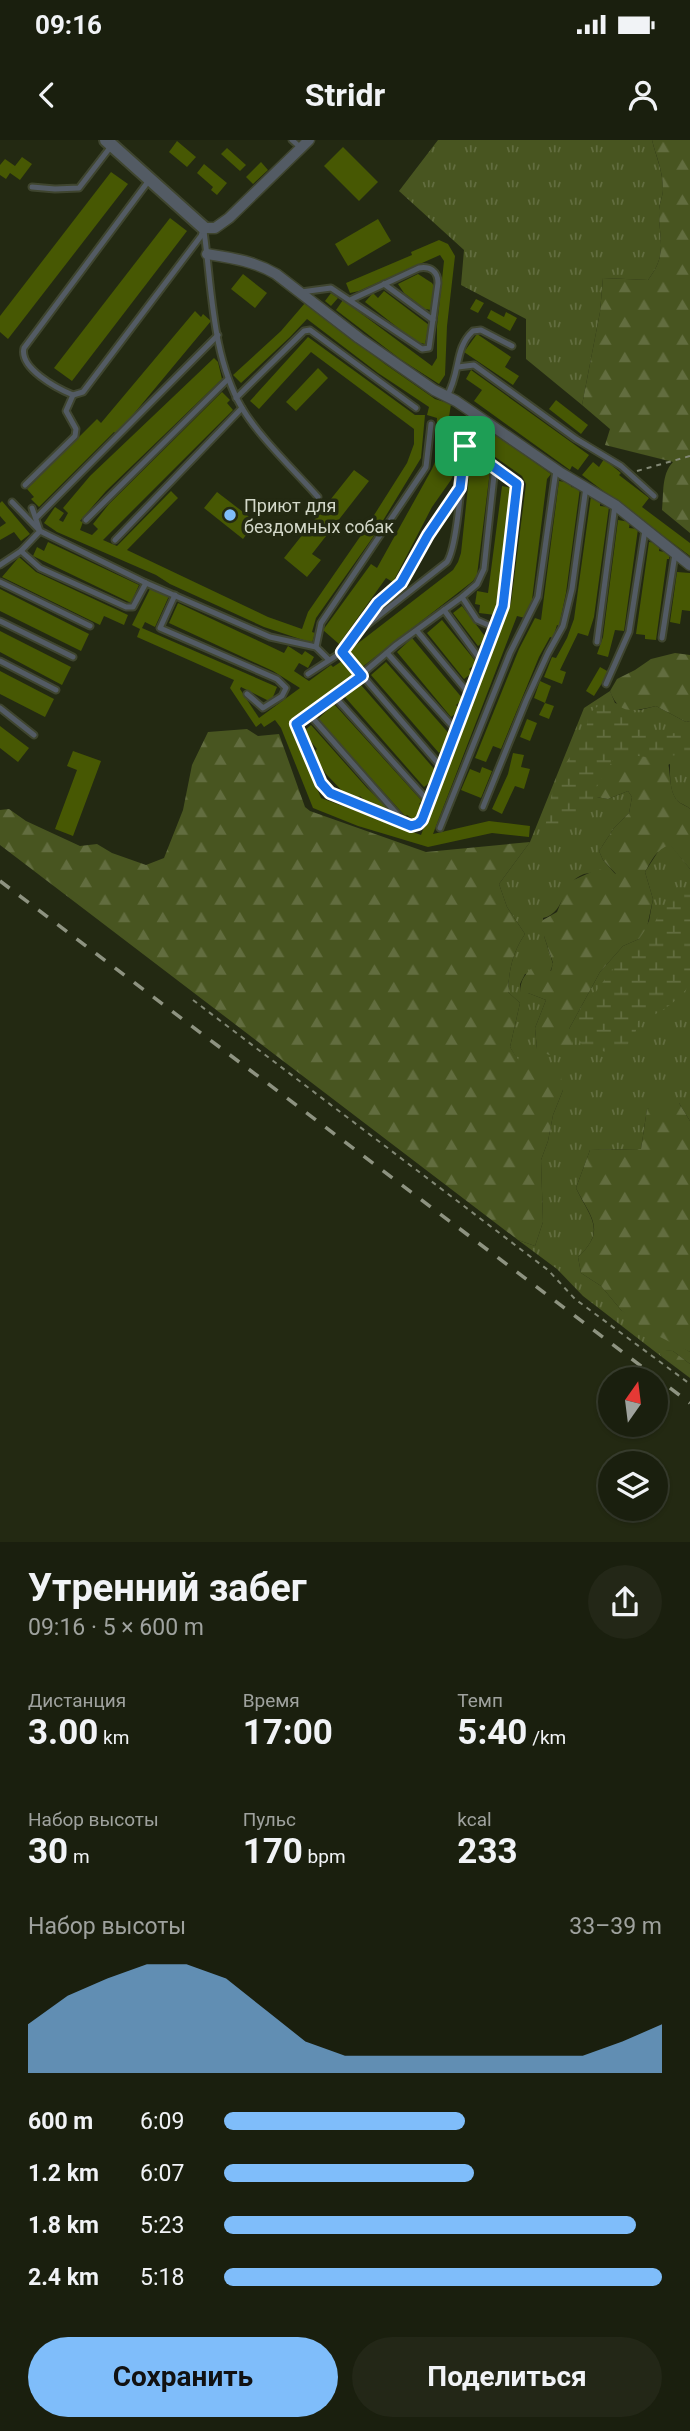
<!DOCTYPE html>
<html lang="ru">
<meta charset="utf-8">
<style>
:root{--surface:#1a1f0e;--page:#232717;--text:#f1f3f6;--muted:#9fa29e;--line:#383d2e;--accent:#7fbdfa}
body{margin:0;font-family:Roboto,sans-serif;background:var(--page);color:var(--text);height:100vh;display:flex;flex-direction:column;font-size:26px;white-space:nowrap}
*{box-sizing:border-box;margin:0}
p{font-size:23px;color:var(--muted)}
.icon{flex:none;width:38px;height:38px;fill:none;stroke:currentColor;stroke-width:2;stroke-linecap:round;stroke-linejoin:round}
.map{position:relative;height:1402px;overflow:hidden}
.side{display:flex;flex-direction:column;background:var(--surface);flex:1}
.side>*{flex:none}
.needle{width:46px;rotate:14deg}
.controls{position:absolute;left:598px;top:1227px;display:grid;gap:14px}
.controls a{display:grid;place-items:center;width:70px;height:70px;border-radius:50%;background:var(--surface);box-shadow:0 2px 5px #0004,0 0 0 2px var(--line);font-size:35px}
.pin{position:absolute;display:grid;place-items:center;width:60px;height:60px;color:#fff;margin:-30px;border-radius:14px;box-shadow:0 4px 10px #0006}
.round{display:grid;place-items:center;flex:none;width:74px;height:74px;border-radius:37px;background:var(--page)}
.summary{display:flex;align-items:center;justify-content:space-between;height:119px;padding:0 28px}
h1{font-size:38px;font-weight:700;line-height:52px}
.metrics{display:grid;grid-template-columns:repeat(3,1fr);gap:10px;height:119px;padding:7px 28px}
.metrics div{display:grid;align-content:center}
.metrics b{font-size:35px;font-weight:700}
.metrics small{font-size:19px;font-weight:400}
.metrics p{font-size:19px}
.chart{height:196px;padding:14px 28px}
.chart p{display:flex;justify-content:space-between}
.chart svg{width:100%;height:126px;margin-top:7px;fill:var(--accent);opacity:.7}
.action{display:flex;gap:14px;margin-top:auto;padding:14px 28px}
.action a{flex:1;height:80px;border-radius:42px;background:var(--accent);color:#111;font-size:28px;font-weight:700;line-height:80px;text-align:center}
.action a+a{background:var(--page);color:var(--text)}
ul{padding:0 28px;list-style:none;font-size:23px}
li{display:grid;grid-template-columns:112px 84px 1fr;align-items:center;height:52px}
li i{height:18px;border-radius:9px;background:var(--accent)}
.status{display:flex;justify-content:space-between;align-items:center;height:49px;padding:0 35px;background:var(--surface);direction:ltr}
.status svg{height:19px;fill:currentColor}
header{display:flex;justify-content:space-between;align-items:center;height:91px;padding:0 28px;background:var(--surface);font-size:32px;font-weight:700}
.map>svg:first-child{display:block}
</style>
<div class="status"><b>09:16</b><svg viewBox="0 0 49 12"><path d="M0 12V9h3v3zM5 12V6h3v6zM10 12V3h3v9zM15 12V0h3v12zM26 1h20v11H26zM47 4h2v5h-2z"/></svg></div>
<header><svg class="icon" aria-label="back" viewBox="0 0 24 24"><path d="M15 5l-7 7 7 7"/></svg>Stridr<svg class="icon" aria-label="person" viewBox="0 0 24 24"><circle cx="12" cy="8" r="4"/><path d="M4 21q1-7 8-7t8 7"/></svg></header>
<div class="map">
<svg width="690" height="1402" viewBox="0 0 690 1402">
<defs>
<pattern id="grass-tufts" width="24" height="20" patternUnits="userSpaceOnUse" patternTransform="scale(1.75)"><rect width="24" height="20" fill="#485520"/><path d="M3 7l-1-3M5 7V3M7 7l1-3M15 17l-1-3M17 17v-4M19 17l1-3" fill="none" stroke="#626d3f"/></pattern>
<pattern id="forest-firs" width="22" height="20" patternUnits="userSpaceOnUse" patternTransform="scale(1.75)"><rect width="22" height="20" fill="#485520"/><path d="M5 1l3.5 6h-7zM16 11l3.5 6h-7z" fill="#626d3f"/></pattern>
<pattern id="wetland-marsh" width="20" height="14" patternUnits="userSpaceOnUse" patternTransform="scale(1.75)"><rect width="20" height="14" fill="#485520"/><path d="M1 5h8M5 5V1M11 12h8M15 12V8" fill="none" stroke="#626d3f"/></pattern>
</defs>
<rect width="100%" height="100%" fill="#232912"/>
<!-- grass -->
<g fill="url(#grass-tufts)">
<path d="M438 0H652C656 17 663 31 663 49 663 56 659 64 659 71 659 100 668 114 648 140L603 138 600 172 582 265 526 219V179L461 145 464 110 399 51Z"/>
<path d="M610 551 615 563 640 570 656 566 686 582 690 581V669C687 666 684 665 680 663 669 655 670 636 670 624L597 657 608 659 628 651 632 657 629 673 614 688 599 711 603 720 617 736C609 735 597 732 589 733 560 737 568 773 543 778L544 796 553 824 550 832 525 834 520 844V853H528L546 860 535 888 537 909 569 889 600 832 623 806 639 799 649 781 653 759 645 732 661 707 670 704 690 729V981L679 963 647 969 641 1009 590 1010 576 1048C590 1078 607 1090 578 1117L581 1133 601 1146 621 1170 690 1212V1224L673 1211 658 1210 662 1217 583 1156 557 1129 518 1100 535 1106 543 1082 541 1020 548 1001 553 975 563 950 520 924 510 907 520 863 508 852C509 830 512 813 525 794L507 767 499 744 530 702 584 568Z"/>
</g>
<!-- forest -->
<g fill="url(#forest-firs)">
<path d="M652 0H690V393L662 370C664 353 661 335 673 322L605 305 610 289 582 265 600 172 603 138 648 140C668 114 659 100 659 71 659 64 663 56 663 49 663 31 656 16 652 0Z"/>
<path d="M675 513 690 515V581L686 582 656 566C634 571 619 576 610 551L617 539 635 530 651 519Z"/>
<path d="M247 589 258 596 279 594 305 667 310 671 426 712 530 702 499 744 507 767 525 794C512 813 509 830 508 852L520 863 510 907 521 924 559 923 563 950 553 975 548 1001 541 1020 543 1082 535 1106 518 1100 0 705V670L9 669 26 681 80 706 97 704 112 713 146 725 164 718 183 670 192 625 208 592Z"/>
<path d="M617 613 666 616C672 629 667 653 680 663 683 665 687 666 690 669V729L670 705C656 709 652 720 645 732L653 759 647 787 639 799 623 806 600 832 569 889C574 900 573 905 567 915H549L537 909 535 888 546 860 528 853H520C520 840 525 834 535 825L551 831 553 823 544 796 535 791 536 784 557 772 569 742 598 729 616 734 603 720 599 711 614 688 629 673 632 657 628 651 608 659 597 657 594 650Z"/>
<path d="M661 963H679L690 981V1212L644 1189 621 1170 601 1146 581 1133 578 1117C607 1090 591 1078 576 1048L590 1010 641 1009 647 969Z"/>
<path d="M657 1209 673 1211 690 1224V1238L662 1217Z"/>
</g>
<!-- wetland -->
<g fill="url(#wetland-marsh)">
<path d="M604 564C628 583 658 601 690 590V623L680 615 646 617 617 613 595 650 592 663 553 694 545 691C548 664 554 639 570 617 574 611 585 602 587 595 588 591 586 587 587 584 588 573 594 567 604 564Z"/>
<path d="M690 747V845C675 863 661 874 638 881 636 897 629 905 616 915L582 905C578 897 574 887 576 878 578 870 588 863 593 856 607 835 625 813 647 801 656 773 667 764 690 747Z"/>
</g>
<!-- building -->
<g fill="#475803">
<path d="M177 1 196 17 187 27 169 12Z"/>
<path d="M343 7 378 42 359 61 324 26Z"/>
<path d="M227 8 246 25 240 31 221 14Z"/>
<path d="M22 17 32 24 20 40 10 33 6 39 0 35V25L5 19 15 26Z"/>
<path d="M261 22 268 30 253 44 246 37Z"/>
<path d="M204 24 227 43 217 55 211 50 213 47 197 33Z"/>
<path d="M111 32 128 44 8 199 0 192V176Z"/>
<path d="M170 78 187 91 72 241 54 228Z"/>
<path d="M378 79 391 101 348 126 335 104Z"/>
<path d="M439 100 448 104 455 116 447 186 445 235 439 244 400 219 336 170 343 160 432 226 437 218V186L444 121 440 115 359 151 350 153 346 143 412 115 411 112Z"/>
<path d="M243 134 267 153 255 168 231 149Z"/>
<path d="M418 134 432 143 435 148 431 170 425 169 404 153 398 144Z"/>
<path d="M384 151 429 185 425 204 416 202 365 162 373 153 378 158Z"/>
<path d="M331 153 338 158 331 166 325 161Z"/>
<path d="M476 159 484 163 478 173 470 169Z"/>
<path d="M305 163 385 224 435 259 451 264 449 277 465 279 458 324 451 340 432 367 393 442 386 438 339 504 323 490 371 424 377 428 432 329 435 322 437 278 427 275 429 267 378 233 307 179 290 197 241 243 233 235 281 191Z"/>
<path d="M491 170 504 177 506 172 517 178 510 191 487 178Z"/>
<path d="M195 171 201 177 203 174 211 181 117 294 114 292 39 367 31 359 34 357 27 349 97 279 101 283Z"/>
<path d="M477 194 511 217 505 227 519 236 513 245 464 212Z"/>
<path d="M308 197 415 275H425L421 318 373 397 316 478 312 492 315 493 312 503 264 487 170 444 156 435 57 392 44 383 55 367 64 373 59 380 63 382 68 373 63 368 90 336 214 218 218 222 222 239 106 351 80 381 83 382 80 390 92 395 98 389 93 384 109 364 222 252 230 260 227 263 233 270 103 400 117 406 171 351 178 358 127 410 268 477 302 489 308 472 364 391 407 323 414 304V289L311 212 259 269 250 261Z"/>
<path d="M318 228 328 238 296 271 286 262Z"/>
<path d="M471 230 589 315 578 330 572 326 570 330 474 261 482 250 466 239Z"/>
<path d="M556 260 588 285 581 294 549 269Z"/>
<path d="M486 287 551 334 547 339 531 468 525 478 517 476 433 694 489 681 530 686 529 697 492 693 428 707 358 686 313 668 281 588 275 580 264 587 261 583 256 587 230 548 234 540 137 497 140 489 132 485 151 447 169 456 155 487 145 482 142 488 277 547 271 562 241 547 240 549 259 578 300 548 273 531 169 483 178 463 284 513 288 506 302 515 305 511 314 517 308 528 299 523 294 531 309 541 331 525 333 527 342 521 353 536 290 582 321 658 421 695 511 463 526 344 522 336 474 302Z"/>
<path d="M604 319 621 333 619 335 649 358 642 367 690 403V416L582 335 593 322 599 327Z"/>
<path d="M470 328 490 331 477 435 473 441 361 528 348 511 453 430 458 422 461 413Z"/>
<path d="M354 330 369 341 312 414 321 420 307 437 284 418Z"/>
<path d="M559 341 571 343V347L580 348 566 453 559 486 557 485 553 498 550 497 539 517 501 609 493 606 486 622 475 618 519 509 535 478 541 480Z"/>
<path d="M502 346 512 348 495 475 479 473 480 465 475 464 477 451 488 453Z"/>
<path d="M217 352 256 382 243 399 204 368Z"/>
<path d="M591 356 600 361V366L609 367 594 477 588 496 578 493 560 530 566 532 562 544 544 537 552 517 556 518 567 498 574 479Z"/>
<path d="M2 361 30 394 21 401 14 392 0 400V387L6 383 0 376V363Z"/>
<path d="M618 380 630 382 629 388 638 389 624 491 615 490 608 517 597 514 603 497Z"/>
<path d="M48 402 139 445 131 463 33 416 37 407 44 411Z"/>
<path d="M649 402 660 403 659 411 670 413 669 419H667L656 500 645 499V495L636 494Z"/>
<path d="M19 417 36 432 128 475 124 485 104 476 100 485 2 437Z"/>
<path d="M677 432 690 433V471L682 470 680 484 670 482Z"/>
<path d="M0 449 89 494 81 511 0 471Z"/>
<path d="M462 466 487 499 478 506 453 473Z"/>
<path d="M442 480 477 523 469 529 472 533 464 539 427 493Z"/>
<path d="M0 491 71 527 62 545 0 512Z"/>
<path d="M412 498 463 559 456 565 460 570 451 577 397 512Z"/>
<path d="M386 522 452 597 439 613 371 535Z"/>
<path d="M600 527 609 532 594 556 586 551Z"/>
<path d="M0 531 54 559 45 577 0 554Z"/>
<path d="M540 541 551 546 545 563 534 558Z"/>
<path d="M361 545 436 631 433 640 424 647 345 557Z"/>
<path d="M545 563 554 566 549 579 539 575Z"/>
<path d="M334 564 422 661 419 664 424 668 414 680 407 675 405 676 318 579Z"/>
<path d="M527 579 537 583 530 601 520 597Z"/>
<path d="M311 585 367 648 389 669 385 674 374 669 360 656 356 661 349 658 326 634 313 613 317 609 303 592Z"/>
<path d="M0 586 29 608 18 622 0 608Z"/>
<path d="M73 611 101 621 73 696 55 689 77 630 67 626Z"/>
<path d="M513 613 524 615 521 627 530 629 524 649 515 646 502 674 492 669 508 634Z"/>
<path d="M482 627 492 631 481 658 461 650 470 629 480 633Z"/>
</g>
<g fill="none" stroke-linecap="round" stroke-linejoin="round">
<!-- service casing -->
<g stroke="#3f452f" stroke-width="9">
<g id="service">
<path d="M292 0 301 8"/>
<path d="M150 39 24 208C19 228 56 248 73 255L83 252 201 96 203 90"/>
<path d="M32 47 55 49 79 48 112 5"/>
<path d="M204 91C212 149 212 217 242 268 259 297 296 332 318 357"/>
<path d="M384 144 433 180"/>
<path d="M301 152 331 148 422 209 429 208 438 143C438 131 430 126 419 128L350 160"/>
<path d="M458 227 474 225 576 299 621 326 654 356"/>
<path d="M447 256C461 232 454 208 473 191L481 190 512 206"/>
<path d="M236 258 304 191 310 190 416 268"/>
<path d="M472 272 465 306 517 344 503 466 422 680 418 684 411 686 330 653 321 643 296 584 335 557 396 505 462 457 477 444 484 429 495 326"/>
<path d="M25 345 75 296 76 289 66 271 73 255"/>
<path d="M32 368 40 391 146 443 270 497 316 507"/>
<path d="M36 378 218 195"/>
<path d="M86 380 228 239"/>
<path d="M115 400 242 268"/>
<path d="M21 411 40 428 126 467H133L146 443"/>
<path d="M0 425 21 411 40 391 12 362"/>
<path d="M0 442 90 486"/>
<path d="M175 455 160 488 277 539 286 548 282 556 263 568 247 554"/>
<path d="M462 457 477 480 495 488"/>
<path d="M444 470 482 522"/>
<path d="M0 481 73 517"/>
<path d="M361 487 378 463 401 443 428 395 458 351"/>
<path d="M417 491 470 555"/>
<path d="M662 498 675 414"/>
<path d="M597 502 615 365"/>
<path d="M342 512 442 628"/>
<path d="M387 513 456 590"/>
<path d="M328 519 316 507 321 483 426 327 431 284"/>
<path d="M0 521 56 550"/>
<path d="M308 534 342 512 358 492 447 422C458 405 462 330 465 306"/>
<path d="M606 544 629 492 645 390"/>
<path d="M335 557 429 662"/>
<path d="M0 568 34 595"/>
<path d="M309 574 404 682"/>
<path d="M483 667 526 561 548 513 563 486 572 449 586 347"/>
<path d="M440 688 510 513 538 457 556 330"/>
</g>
</g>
<!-- minor casing -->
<g stroke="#3f452f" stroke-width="13">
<g id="minor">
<path d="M204 88H215L229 78 309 0"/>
<path d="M207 114C232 118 254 121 276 134L359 198 434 250 456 261 561 333 615 365 690 425"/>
</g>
</g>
<!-- tertiary casing -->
<g stroke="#3f452f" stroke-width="16">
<path id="tertiary" d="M106 0 204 88"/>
</g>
<!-- path -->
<g stroke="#828875" stroke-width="2" stroke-dasharray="5 5" stroke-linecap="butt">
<path d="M637 331 690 316"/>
<path d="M193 860 548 1130 575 1159 690 1244"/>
</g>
<!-- service -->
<use href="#service" stroke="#535b64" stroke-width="5"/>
<!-- minor -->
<use href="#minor" stroke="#535b64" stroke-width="10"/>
<!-- tertiary -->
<use href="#tertiary" stroke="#535b64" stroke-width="12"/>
<!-- rail -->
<path stroke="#8e9381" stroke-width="3.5" stroke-dasharray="12 12" stroke-linecap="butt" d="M0 741 690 1263"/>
</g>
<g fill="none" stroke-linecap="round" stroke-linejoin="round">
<!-- route casing -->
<g stroke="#fff" stroke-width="14">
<path id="route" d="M465 306 517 344 503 466 422 680 418 684 411 686 330 653 321 643 296 584 362 536 342 512 378 463 401 443 428 395 460 348Z"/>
</g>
<!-- route -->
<use href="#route" stroke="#1a73e8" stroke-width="9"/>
</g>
<!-- markers -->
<circle fill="#7fbdfa" stroke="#232912" stroke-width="2.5" cx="230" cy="375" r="7"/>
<g text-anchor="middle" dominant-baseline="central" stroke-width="7" stroke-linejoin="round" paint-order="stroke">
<!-- poi labels -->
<g font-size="18" fill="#d3d8c9" stroke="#232912" text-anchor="start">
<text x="244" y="365">Приют для<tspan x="244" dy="21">бездомных собак</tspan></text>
</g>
</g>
</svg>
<div class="controls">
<a><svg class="needle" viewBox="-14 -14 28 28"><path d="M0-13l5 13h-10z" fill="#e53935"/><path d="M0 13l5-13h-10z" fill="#9fa29e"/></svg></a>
<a><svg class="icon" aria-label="layers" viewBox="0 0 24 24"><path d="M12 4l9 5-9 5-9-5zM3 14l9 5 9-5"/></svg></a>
</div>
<div class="pin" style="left:465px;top:306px;background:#1e9e55"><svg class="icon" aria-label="arrive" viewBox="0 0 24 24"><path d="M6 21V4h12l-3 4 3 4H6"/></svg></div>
</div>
<section class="side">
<div class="summary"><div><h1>Утренний забег</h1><p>09:16 · 5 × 600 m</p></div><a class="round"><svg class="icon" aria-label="share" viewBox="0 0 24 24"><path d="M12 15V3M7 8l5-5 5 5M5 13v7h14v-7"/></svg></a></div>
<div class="metrics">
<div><p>Дистанция</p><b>3.00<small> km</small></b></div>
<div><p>Время</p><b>17:00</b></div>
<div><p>Темп</p><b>5:40<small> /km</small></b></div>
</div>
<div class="metrics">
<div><p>Набор высоты</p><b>30<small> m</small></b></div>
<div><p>Пульс</p><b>170<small> bpm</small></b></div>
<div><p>kcal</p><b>233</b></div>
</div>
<div class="chart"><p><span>Набор высоты</span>33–39 m</p>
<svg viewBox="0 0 160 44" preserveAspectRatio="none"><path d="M0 44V27L10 17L20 11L30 6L40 6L50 11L60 22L70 33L80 38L90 38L100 38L110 38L120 38L130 38L140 38L150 33L160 27V44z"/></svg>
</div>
<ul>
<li><b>600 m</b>6:09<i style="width:55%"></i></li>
<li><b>1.2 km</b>6:07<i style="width:57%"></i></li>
<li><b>1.8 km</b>5:23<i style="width:94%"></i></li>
<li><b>2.4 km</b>5:18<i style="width:100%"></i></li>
</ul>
<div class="action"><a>Сохранить</a><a>Поделиться</a></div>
</section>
